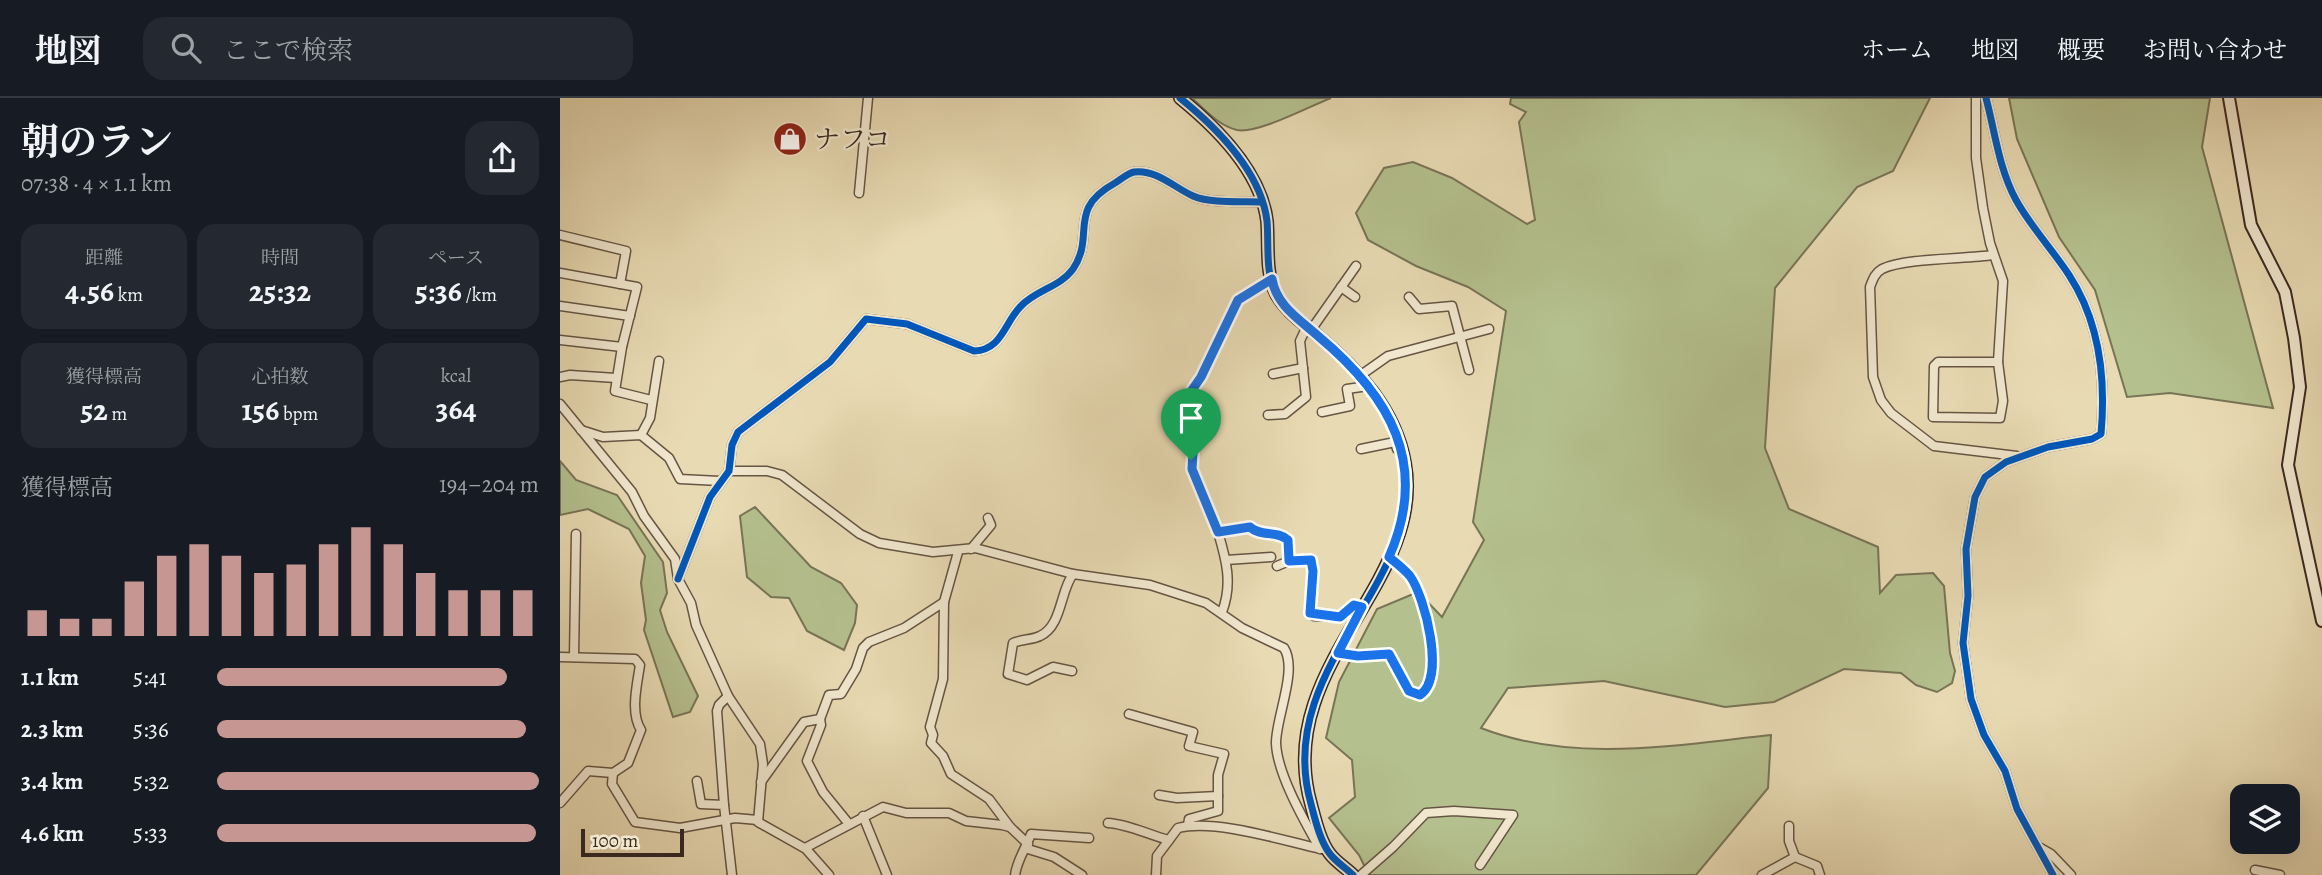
<!DOCTYPE html>
<html lang="ja">
<meta charset="utf-8">
<style>
:root{--surface:#171b24;--page:#242831;--text:#f1f3f6;--muted:#9ea1a6;--line:#363941;--accent:#c59692}
body{margin:0;font-family:Alegreya,"Noto Serif JP",serif;background:var(--page);color:var(--text);height:100vh;display:flex;flex-direction:column;font-size:26px;white-space:nowrap}
*{box-sizing:border-box;margin:0}
p{font-size:23px;color:var(--muted)}
.icon{flex:none;width:38px;height:38px;fill:none;stroke:currentColor;stroke-width:2;stroke-linecap:round;stroke-linejoin:round}
.map{position:relative;flex:1;overflow:hidden}
.panel{display:flex;flex-direction:column;background:var(--surface);width:560px}
.panel>*{flex:none}
.controls{position:absolute;left:1670px;top:686px;display:grid;gap:14px}
.controls a{display:grid;place-items:center;width:70px;height:70px;border-radius:14px;background:var(--surface);box-shadow:0 7px 28px #0002;font-size:35px}
.scale{position:absolute;left:21px;bottom:18px;width:103px;box-sizing:border-box;padding-left:7px;border:4px solid #3b291f;border-top:0;font-size:19px;line-height:24px;white-space:nowrap;color:#3b291f;-webkit-text-stroke:5px #f0e7ce;paint-order:stroke}
.pin{position:absolute;display:grid;place-items:center;width:60px;height:60px;color:#fff;margin:-72px -30px;border-radius:50% 50% 50% 0;rotate:-45deg;box-shadow:0 0 7px #0007}
.pin .icon{rotate:45deg}
.round{display:grid;place-items:center;flex:none;width:74px;height:74px;border-radius:21px;background:var(--page)}
.head{display:flex;align-items:center;justify-content:space-between;height:119px;padding:0 21px}
h1{font-size:38px;font-weight:700;line-height:52px}
.metrics{display:grid;grid-template-columns:repeat(3,1fr);gap:10px;height:119px;padding:7px 21px}
.metrics div{display:grid;align-content:center;border-radius:18px;background:var(--page);text-align:center}
.metrics b{font-size:30px;font-weight:700}
.metrics small{font-size:19px;font-weight:400}
.metrics p{font-size:19px}
.chart{height:196px;padding:14px 21px}
.chart p{display:flex;justify-content:space-between}
.chart svg{width:100%;height:126px;margin-top:7px;stroke:var(--accent);stroke-width:6}
ul{padding:0 21px;list-style:none;font-size:23px}
li{display:grid;grid-template-columns:112px 84px 1fr;align-items:center;height:52px}
li i{height:18px;border-radius:9px;background:var(--accent)}
header{display:flex;align-items:center;gap:42px;box-sizing:border-box;height:98px;padding:0 35px;background:var(--surface);border-bottom:2px solid var(--line)}
header strong{font-size:33px}
nav{display:flex;gap:38px;margin-inline-start:auto;font-size:24px}
.search{width:490px;height:63px;background:var(--page);display:flex;align-items:center;gap:18px;box-sizing:border-box;padding:0 24px;border-radius:21px;color:var(--muted);font-size:26px}
main{display:flex;flex:1;min-height:0}
.map>svg:first-child{display:block}
</style>
<header>
<strong>地図</strong>
<div class="search"><svg class="icon" aria-label="search" viewBox="0 0 24 24"><circle cx="10" cy="10" r="6"/><path d="M15 15l6 6"/></svg>ここで検索</div>
<nav><a>ホーム</a><a>地図</a><a>概要</a><a>お問い合わせ</a></nav>
</header>
<main>
<section class="panel">
<div class="head"><div><h1>朝のラン</h1><p>07:38 · 4 × 1.1 km</p></div><a class="round"><svg class="icon" aria-label="share" viewBox="0 0 24 24"><path d="M12 15V3M7 8l5-5 5 5M5 13v7h14v-7"/></svg></a></div>
<div class="metrics">
<div><p>距離</p><b>4.56<small> km</small></b></div>
<div><p>時間</p><b>25:32</b></div>
<div><p>ペース</p><b>5:36<small> /km</small></b></div>
</div>
<div class="metrics">
<div><p>獲得標高</p><b>52<small> m</small></b></div>
<div><p>心拍数</p><b>156<small> bpm</small></b></div>
<div><p>kcal</p><b>364</b></div>
</div>
<div class="chart"><p><span>獲得標高</span>194–204 m</p>
<svg viewBox="0 0 160 44" preserveAspectRatio="none"><path d="M5 44V35M15 44V38M25 44V38M35 44V25M45 44V16M55 44V12M65 44V16M75 44V22M85 44V19M95 44V12M105 44V6M115 44V12M125 44V22M135 44V28M145 44V28M155 44V28"/></svg>
</div>
<ul>
<li><b>1.1 km</b>5:41<i style="width:90%"></i></li>
<li><b>2.3 km</b>5:36<i style="width:96%"></i></li>
<li><b>3.4 km</b>5:32<i style="width:100%"></i></li>
<li><b>4.6 km</b>5:33<i style="width:99%"></i></li>
</ul>
</section>
<div class="map">
<svg width="1762" height="777" viewBox="0 0 1762 777">
<rect width="100%" height="100%" fill="#e8dab3"/>
<filter id="stains"><feTurbulence type="fractalNoise" baseFrequency=".00286" numOctaves="4"/><feColorMatrix values="0 0 0 0 .2 0 0 0 0 .09 0 0 0 0 .02 0 0 0 .5 -.17"/></filter>
<radialGradient id="worn" r=".72"><stop offset=".6" stop-color="#630" stop-opacity="0"/><stop offset="1" stop-color="#630" stop-opacity=".3"/></radialGradient>
<!-- green -->
<g fill="#b4c08e" stroke="#787456" stroke-width="2">
<path d="M632 0H771C750 8 698 36 677 32 659 28 645 12 632 0Z"/>
<path d="M951 0H1370L1333 73 1297 89 1215 190 1205 350 1229 411 1318 449 1320 495 1336 477 1373 475 1384 488 1390 555 1395 573 1392 585 1377 594 1356 587 1341 575 1284 571 1214 604 1165 609 1044 583 948 590 921 630C1013 666 1116 647 1211 637L1208 690 1136 777H809L799 757 769 720 795 699 792 662 766 640 779 584 817 511 858 494 882 519 924 442 913 424 946 213 908 189 856 168 808 142 796 115 824 70 853 64 892 80 967 126 975 122 959 24 966 14 950 6Z"/>
<path d="M1449 0H1650L1642 49 1713 310 1610 295 1567 299 1535 192 1499 139 1457 41Z"/>
<path d="M0 363 16 382 57 397 103 464 107 495 100 512 107 534 138 598 130 614 113 619 84 532 86 522 81 485 85 458 69 431 28 411 0 417Z"/>
<path d="M195 409 251 469 281 485 297 507 295 525 284 552 247 533 229 500 211 499 187 479 180 418Z"/>
</g>
<g fill="none" stroke-linecap="round" stroke-linejoin="round">
<!-- street casing -->
<g stroke="#654" stroke-width="11">
<g id="street">
<path d="M1416 0V60L1423 110 1430 145 1443 183 1438 264"/>
<path d="M1426 0C1435 34 1439 71 1456 102 1471 129 1492 151 1509 177 1539 223 1546 281 1541 336L1532 341 1488 349 1446 364 1425 379 1415 399 1406 451 1408 498 1403 545 1411 601 1424 637 1445 673 1457 711 1493 777"/>
<path d="M299 95 308 0"/>
<path d="M0 137 66 153 60 186"/>
<path d="M1433 157C1405 161 1345 160 1322 171 1315 175 1313 181 1310 189L1313 279 1321 302 1331 315 1374 348 1457 358"/>
<path d="M0 175 77 189 62 249 0 242"/>
<path d="M781 189 795 199"/>
<path d="M849 199 859 211 892 208 909 272"/>
<path d="M0 208 70 218"/>
<path d="M751 232 796 168"/>
<path d="M62 249 55 293 91 302"/>
<path d="M1378 264H1438L1443 303 1440 320 1373 319 1374 268Z"/>
<path d="M713 276 743 270"/>
<path d="M801 277 828 258 929 231"/>
<path d="M0 279 10 277 56 280"/>
<path d="M0 306 72 394 84 418 115 461 118 481 131 505 136 527 168 598 200 646 203 666 198 724 246 751 269 777"/>
<path d="M762 314 790 308 787 291 808 288"/>
<path d="M708 317 725 316 746 299 740 243 747 228"/>
<path d="M21 332 43 339 81 337 109 360 120 381 160 383"/>
<path d="M81 337 90 320 99 263"/>
<path d="M801 351 835 344 837 351"/>
<path d="M169 373H207L222 377 300 436 319 445 373 454 415 450 513 476 590 487 646 505 682 530 724 550C738 572 716 619 716 645 717 676 745 724 760 751"/>
<path d="M658 434 632 371 635 322 625 320 626 307 678 202 712 181"/>
<path d="M411 451 431 427 428 420"/>
<path d="M398 454 384 504 383 581 370 629 373 637 371 645 383 658 391 676 429 701 450 729"/>
<path d="M666 462 711 459"/>
<path d="M717 468 729 463"/>
<path d="M118 481 150 399 169 373 172 347 178 334 270 264 306 221 347 226 414 253C442 252 444 225 461 208 476 192 500 189 513 171 536 137 506 112 555 85 560 82 568 75 574 74 596 71 615 90 633 98 652 106 681 103 702 104"/>
<path d="M662 514C673 486 666 461 658 434L690 429C700 439 717 432 728 442L729 463 750 462 753 466 750 515 754 518 780 519 794 507 802 509"/>
<path d="M778 555 798 558 829 556 849 593 860 597C885 579 865 499 850 478 844 471 836 465 829 459"/>
<path d="M0 559 75 561 80 567C77 587 70 615 81 632L68 665 53 675 28 673 0 705"/>
<path d="M14 559 16 436"/>
<path d="M512 573 493 569 467 582 448 576 453 545C462 541 472 542 480 538 502 528 500 493 513 476"/>
<path d="M569 616 633 634 629 648 664 656 658 677V713L629 721 628 727"/>
<path d="M260 621 261 627 247 663 263 694 289 726"/>
<path d="M53 675 52 686 75 724 120 730 175 720 198 722"/>
<path d="M137 683 141 706 164 707 172 777"/>
<path d="M201 684 244 624 260 621 269 597 281 596 296 571 303 550 309 544 344 530 384 504"/>
<path d="M599 697 617 700 658 698"/>
<path d="M164 707 157 613 159 607 168 598"/>
<path d="M303 718 327 777"/>
<path d="M548 725C568 726 589 737 609 742"/>
<path d="M1229 728V743L1235 759"/>
<path d="M1477 748 1491 756 1511 777"/>
<path d="M245 750 323 709 346 715H389L406 723 442 727 450 729 468 746"/>
<path d="M468 751 494 759 522 777"/>
<path d="M1695 772 1720 777"/>
<path d="M455 777C457 762 466 750 471 736L529 740"/>
<path d="M596 777 597 758 618 730C656 721 721 742 761 751"/>
<path d="M801 777 833 749 866 715 894 713 953 717 920 767"/>
<path d="M1202 777 1235 759 1257 768 1260 777"/>
</g>
</g>
<!-- secondary casing -->
<g stroke="#3b291f" stroke-width="14">
<g id="secondary">
<path d="M620 0C657 30 701 74 707 123 709 146 705 175 716 196 725 213 743 225 757 237 797 270 836 312 845 365 867 485 712 568 751 706 755 721 760 743 770 756 776 764 786 770 793 777"/>
<path d="M1669 0 1691 127 1725 194 1734 240 1740 289 1728 367 1762 523"/>
</g>
</g>
<!-- street -->
<use href="#street" stroke="#f0e7ce" stroke-width="8"/>
<!-- secondary -->
<use href="#secondary" stroke="#f0e7ce" stroke-width="10"/>
<!-- cycleway casing -->
<g stroke="#f0e7ce" stroke-width="11">
<g id="cycleway">
<path d="M620 0C657 30 701 74 707 123 709 146 705 175 716 196 725 213 743 225 757 237 797 270 836 312 845 365 867 485 712 568 751 706 755 721 760 743 770 756 776 764 786 770 793 777"/>
<path d="M1426 0C1435 34 1439 71 1456 102 1471 129 1492 151 1509 177 1539 223 1546 281 1541 336L1532 341 1488 349 1446 364 1425 379 1415 399 1406 451 1408 498 1403 545 1411 601 1424 637 1445 673 1457 711 1493 777"/>
<path d="M118 481 150 399 169 373 172 347 178 334 270 264 306 221 347 226 414 253C442 252 444 225 461 208 476 192 500 189 513 171 536 137 506 112 555 85 560 82 568 75 574 74 596 71 615 90 633 98 652 106 681 103 702 104"/>
</g>
</g>
<!-- cycleway -->
<use href="#cycleway" stroke="#0057b8" stroke-width="7"/>
</g>
<g fill="none" stroke-linecap="round" stroke-linejoin="round">
<!-- route casing -->
<g stroke="#fff" stroke-width="14">
<path id="route" d="M712 181C716 207 739 221 758 238 830 298 870 366 829 459 836 465 844 471 850 478 865 499 886 580 860 597L849 593 829 556 798 558 778 555 802 509 794 507 780 519 750 515 753 473 751 462 729 463 728 442C717 432 700 439 690 429L658 434 632 371 635 321 625 320 630 295 641 279 678 202Z"/>
</g>
<!-- route -->
<use href="#route" stroke="#1a73e8" stroke-width="9"/>
</g>
<!-- icons -->
<defs>
<g id="shop-disc" transform="scale(1.75)"><circle r="9.5" fill="#8f2418" stroke="#f0e7ce"/><path d="M-5-2.5h2.3a2.7 3.5 0 0 1 5.4 0H5L5.5 6h-11ZM-1.5-2.5h3a1.5 2.3 0 0 0-3 0Z" fill="#fff"/></g>
</defs>
<g fill-rule="evenodd">
<use href="#shop-disc" x="230" y="41"/>
</g>
<g text-anchor="middle" dominant-baseline="central" stroke-width="5" stroke-linejoin="round" paint-order="stroke">
<!-- poi labels -->
<g font-size="26" fill="#3b291f" stroke="#f0e7ce" text-anchor="start">
<text x="254" y="41">ナフコ</text>
</g>
</g>
<rect width="100%" height="100%" filter="url(#stains)"/>
<rect width="100%" height="100%" fill="url(#worn)"/>
</svg>
<div class="controls">
<a><svg class="icon" aria-label="layers" viewBox="0 0 24 24"><path d="M12 4l9 5-9 5-9-5zM3 14l9 5 9-5"/></svg></a>
</div>
<div class="scale">100 m</div>
<div class="pin" style="left:631px;top:362px;background:#1e9e55"><svg class="icon" aria-label="arrive" viewBox="0 0 24 24"><path d="M6 21V4h12l-3 4 3 4H6"/></svg></div>
</div>
</main>
